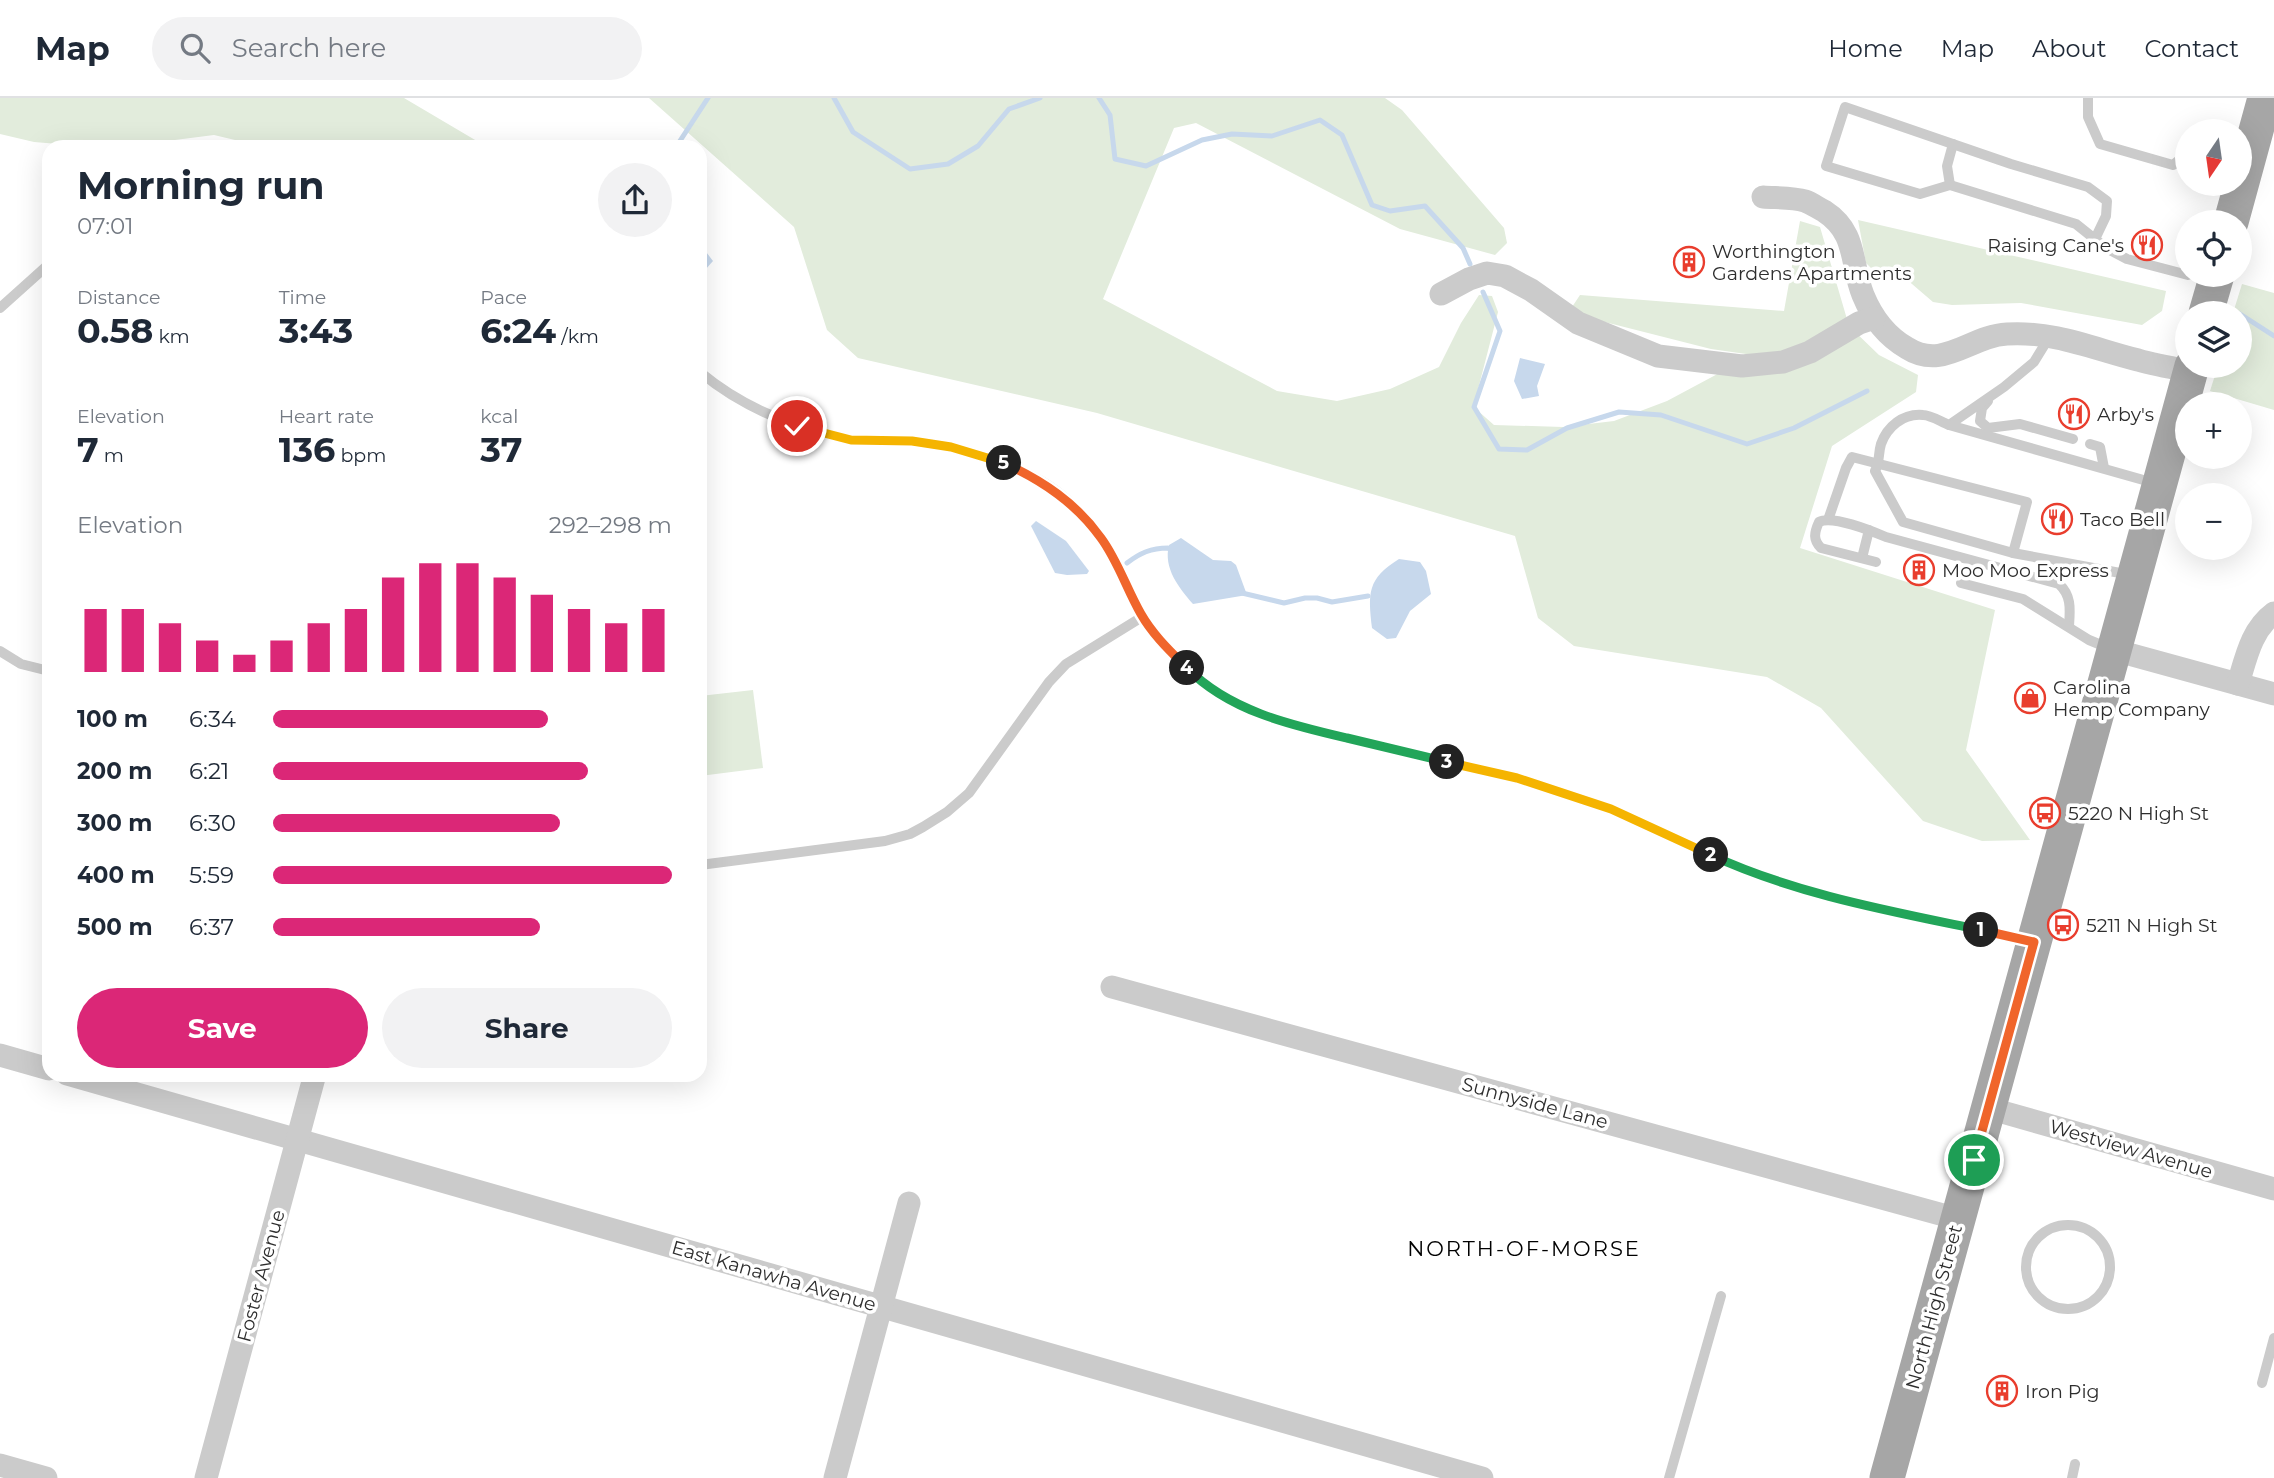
<!DOCTYPE html>
<meta charset="utf-8">
<style>
:root{--surface:#fff;--page:#f2f2f3;--text:#1f2937;--muted:#747a83;--line:#e0e1e3;--accent:#db2777}
body{margin:0;font-family:Montserrat,sans-serif;background:var(--page);color:var(--text);height:100vh;display:flex;flex-direction:column;font-size:26px;white-space:nowrap}
*{box-sizing:border-box;margin:0}
p{font-size:23px;color:var(--muted)}
.icon{flex:none;width:38px;height:38px;fill:none;stroke:currentColor;stroke-width:2;stroke-linecap:round;stroke-linejoin:round}
.map{position:relative;flex:1;overflow:hidden}
.panel{position:absolute;left:42px;top:42px;width:665px;height:942px;display:flex;flex-direction:column;background:var(--surface);border-radius:21px;box-shadow:0 7px 28px #0002}
.panel>*{flex:none}
.needle{width:46px;rotate:193deg}
.controls{position:absolute;left:2175px;top:21px;display:grid;gap:14px}
.controls a{display:grid;place-items:center;width:77px;height:77px;border-radius:50%;background:var(--surface);box-shadow:0 7px 28px #0002;font-size:35px}
.pin{position:absolute;display:grid;place-items:center;width:60px;height:60px;color:#fff;margin:-30px;border:4px solid #fff;border-radius:50%;box-shadow:0 2px 7px #0007}
.km{position:absolute;width:35px;height:35px;margin:-18px;border-radius:50%;background:#222;color:#fff;font-size:19px;line-height:35px;text-align:center}
.round{display:grid;place-items:center;flex:none;width:74px;height:74px;border-radius:37px;background:var(--page)}
.overview{display:flex;align-items:center;justify-content:space-between;height:119px;padding:0 35px}
h1{font-size:38px;font-weight:700;line-height:52px}
.metrics{display:grid;grid-template-columns:repeat(3,1fr);gap:10px;height:119px;padding:7px 35px}
.metrics div{display:grid;align-content:center}
.metrics b{font-size:35px;font-weight:700}
.metrics small{font-size:19px;font-weight:400}
.metrics p{font-size:19px}
.chart{height:196px;padding:14px 35px}
.chart p{display:flex;justify-content:space-between}
.chart svg{width:100%;height:126px;margin-top:7px;stroke:var(--accent);stroke-width:6}
.action{display:flex;gap:14px;margin-top:auto;padding:14px 35px}
.action a{flex:1;height:80px;border-radius:42px;background:var(--accent);color:#fff;font-size:28px;font-weight:700;line-height:80px;text-align:center}
.action a+a{background:var(--page);color:var(--text)}
ul{padding:0 35px;list-style:none;font-size:23px}
li{display:grid;grid-template-columns:112px 84px 1fr;align-items:center;height:52px}
li i{height:18px;border-radius:9px;background:var(--accent)}
header{display:flex;align-items:center;gap:42px;box-sizing:border-box;height:98px;padding:0 35px;background:var(--surface);border-bottom:2px solid var(--line)}
header strong{font-size:33px}
nav{display:flex;gap:38px;margin-inline-start:auto;font-size:24px}
.search{width:490px;height:63px;background:var(--page);display:flex;align-items:center;gap:18px;box-sizing:border-box;padding:0 24px;border-radius:38px;color:var(--muted);font-size:26px}
.map>svg:first-child{display:block}
</style>
<header>
<strong>Map</strong>
<div class="search"><svg class="icon" aria-label="search" viewBox="0 0 24 24"><circle cx="10" cy="10" r="6"/><path d="M15 15l6 6"/></svg>Search here</div>
<nav><a>Home</a><a>Map</a><a>About</a><a>Contact</a></nav>
</header>
<div class="map">
<svg width="2274" height="1380" viewBox="0 0 2274 1380">
<rect width="100%" height="100%" fill="#fff"/>
<!-- green -->
<g fill="#e2ecdc">
<path d="M0 0H404L487 49H265L214 37 120 49H94L34 44 0 36Z"/>
<path d="M649 0H1385L1402 12 1504 130 1507 145 1495 157 1400 131 1196 25 1174 30 1103 201 1277 293 1337 303 1390 291 1439 269 1461 225 1479 197 1492 198 1498 214 1476 299 1477 312 1494 327 1563 329 1614 323 1667 303 1753 257 1711 251 1585 219 1572 209 1580 197 1784 213 1800 123 1820 129 1849 228 1879 257 1918 277 1916 294 1832 348 1800 450 1995 512 1966 652 2030 742 1982 743 1923 723 1821 610 1767 579 1574 548 1538 520 1515 438 1097 315 858 260 827 232 794 129Z"/>
<path d="M1858 122 2166 193 2162 213 2142 227 2021 205 1952 207 1933 204 1905 180 1874 173 1866 165Z"/>
<path d="M2242 186 2274 195V312L2210 293 2218 268H2240V215H2233Z"/>
<path d="M753 592 763 670 700 678V598Z"/>
</g>
<!-- water -->
<g fill="#c7d8ec">
<path d="M700 146 713 163 705 172 700 175Z"/>
<path d="M1520 260 1545 266 1537 288 1539 298 1522 301 1514 283Z"/>
<path d="M1036 423 1066 443 1089 473 1087 476 1067 477 1055 475 1031 428Z"/>
<path d="M1181 440 1213 462 1231 463 1236 467 1247 497 1193 506C1179 490 1163 470 1169 447Z"/>
<path d="M1399 461 1420 464 1426 473 1431 496 1410 513 1396 540 1387 541 1372 530C1368 495 1367 481 1399 461Z"/>
</g>
<g fill="none" stroke-linecap="round" stroke-linejoin="round">
<!-- stream -->
<g stroke="#c7d8ec" stroke-width="5">
<path d="M834 0 853 34 910 71 948 66 978 48 1009 11 1040 0"/>
<path d="M1099 0 1110 17 1115 61 1146 68 1202 42 1232 36 1272 38 1320 22 1342 37 1372 107 1390 113 1425 108 1463 150 1470 166"/>
<path d="M676 49 708 0"/>
<path d="M1483 194 1500 233 1474 309 1499 351 1527 352 1567 330 1619 314 1661 317 1747 346 1794 330 1867 293"/>
<path d="M2240 216 2274 238"/>
<path d="M1127 465C1140 455 1151 450 1168 450L1172 453"/>
<path d="M1242 495 1284 505 1305 500H1317L1332 504 1368 498"/>
</g>
<!-- service -->
<g stroke="#cbcbcb" stroke-width="10">
<path d="M2088 0V19L2100 46 2173 67 2183 59"/>
<path d="M1950 87 1947 68 1953 46"/>
<path d="M2095 141 2106 118 2107 103 2088 89 2011 66 1845 9 1826 68 1920 96 1950 87 2076 126 2106 150 2127 161 2188 177"/>
<path d="M0 210 49 166"/>
<path d="M700 274C743 310 794 330 848 341 869 345 891 342 912 343 966 348 1038 370 1076 410 1106 442 1123 481 1142 519"/>
<path d="M1988 303 1982 310 1980 323 1988 330 2020 326 2073 341"/>
<path d="M1949 327 2004 289 2034 264 2050 238"/>
<path d="M2090 346 2100 349 2104 370"/>
<path d="M1828 422 1846 370 1852 359 2027 404 2013 455"/>
<path d="M1862 460 1869 432"/>
<path d="M1876 464 1821 450C1813 442 1814 435 1819 424 1832 417 1872 433 1886 439L2059 486C2072 498 2070 512 2069 528"/>
<path d="M2131 477 2013 455 1903 424 1875 373C1880 364 1878 356 1881 346 1887 329 1903 315 1923 317 1931 317 1941 324 1949 327L2154 385"/>
<path d="M1961 485 2023 501 2089 542 2111 551"/>
<path d="M0 553 21 566 49 573"/>
<path d="M700 767 885 743 910 736 923 729 947 714 969 695 1049 584 1066 566 1142 519 1165 549 1193 576 1224 598 1258 615 1316 633 1517 680 1610 711 1717 760 1786 786 1910 817 2029 842"/>
<circle cx="2068" cy="1169" r="42"/>
<path d="M2262 1285 2274 1240"/>
<path d="M1669 1380 1721 1198"/>
<path d="M2072 1380 2075 1366"/>
</g>
<!-- minor -->
<g stroke="#cbcbcb" stroke-width="23">
<path d="M1763 99C1776 100 1793 99 1805 103 1811 105 1818 110 1824 113 1858 135 1850 165 1863 197 1872 219 1886 238 1907 250 1943 273 1970 238 2007 236 2054 233 2094 251 2138 262 2155 267 2173 270 2190 273"/>
<path d="M1441 196 1469 181 1487 175 1505 178 1531 192 1578 225 1658 258 1742 268 1783 264 1810 254 1859 225 1874 220"/>
<path d="M2114 552 2274 596"/>
<path d="M2238 586C2246 560 2251 532 2274 515"/>
<path d="M1112 889 1958 1121"/>
<path d="M0 957 49 971"/>
<path d="M67 976 1482 1380"/>
<path d="M1988 1010 2274 1091"/>
<path d="M0 1367 46 1380"/>
<path d="M206 1380 315 976"/>
<path d="M835 1380 909 1105"/>
</g>
<!-- primary -->
<g stroke="#a6a6a6" stroke-width="35">
<path d="M2231 124 2265 0"/>
<path d="M2206 215 2217 177"/>
<path d="M1887 1380 2192 268"/>
</g>
</g>
<g fill="none" stroke-linecap="round" stroke-linejoin="round">
<!-- split-1 casing -->
<g stroke="#fff" stroke-width="14">
<path id="split-1" d="M1974 1062 2034 844 1981 832"/>
</g>
<!-- split-2 casing -->
<g stroke="#fff" stroke-width="14">
<path id="split-2" d="M1711 757C1795 796 1890 813 1981 832"/>
</g>
<!-- split-3 casing -->
<g stroke="#fff" stroke-width="14">
<path id="split-3" d="M1447 664 1517 680 1611 711 1711 757"/>
</g>
<!-- split-4 casing -->
<g stroke="#fff" stroke-width="14">
<path id="split-4" d="M1187 570C1229 613 1291 627 1347 640 1381 648 1414 656 1447 664"/>
</g>
<!-- split-5 casing -->
<g stroke="#fff" stroke-width="14">
<path id="split-5" d="M1004 365C1043 383 1076 405 1101 440 1118 463 1127 492 1141 516 1153 537 1170 553 1187 570"/>
</g>
<!-- split-6 casing -->
<g stroke="#fff" stroke-width="14">
<path id="split-6" d="M797 328 851 342 912 343 951 349 1004 365"/>
</g>
<!-- split-1 -->
<use href="#split-1" stroke="#f0652b" stroke-width="9"/>
<!-- split-2 -->
<use href="#split-2" stroke="#22a559" stroke-width="9"/>
<!-- split-3 -->
<use href="#split-3" stroke="#f5b400" stroke-width="9"/>
<!-- split-4 -->
<use href="#split-4" stroke="#22a559" stroke-width="9"/>
<!-- split-5 -->
<use href="#split-5" stroke="#f0652b" stroke-width="9"/>
<!-- split-6 -->
<use href="#split-6" stroke="#f5b400" stroke-width="9"/>
</g>
<!-- icons -->
<defs>
<g id="restaurant-ring" transform="scale(1.575)"><circle r="9.5" fill="#fff" stroke="#e93d2d" stroke-width="1.5"/><path d="M-5-6h1v4h1v-4h1v4h1v-4h1v5L-1.5 .5V6h-2V.5L-5-1ZM5-6V6H3V1.5H1.5Q1.5-4 5-6Z" fill="#e93d2d"/></g>
<g id="building-ring" transform="scale(1.575)"><circle r="9.5" fill="#fff" stroke="#e93d2d" stroke-width="1.5"/><path d="M-4-6H4V6H1V3H-1V6H-4ZM-2.5-4.3h1.7v1.8h-1.7ZM.8-4.3h1.7v1.8H.8ZM-2.5-1h1.7V.8h-1.7ZM.8-1h1.7V.8H.8Z" fill="#e93d2d"/></g>
<g id="shop-ring" transform="scale(1.575)"><circle r="9.5" fill="#fff" stroke="#e93d2d" stroke-width="1.5"/><path d="M-5-2.5h2.3a2.7 3.5 0 0 1 5.4 0H5L5.5 6h-11ZM-1.5-2.5h3a1.5 2.3 0 0 0-3 0Z" fill="#e93d2d"/></g>
<g id="bus-ring" transform="scale(1.575)"><circle r="9.5" fill="#fff" stroke="#e93d2d" stroke-width="1.5"/><path d="M-5-6H5V4H4V6H2V4H-2V6H-4V4H-5ZM-3.5-4V0h7V-4ZM-3.5 1.2v1.5H-2V1.2ZM2 1.2v1.5H3.5V1.2Z" fill="#e93d2d"/></g>
</defs>
<g fill-rule="evenodd">
<use href="#restaurant-ring" x="2147" y="147"/>
<use href="#building-ring" x="1689" y="164"/>
<use href="#restaurant-ring" x="2074" y="316"/>
<use href="#restaurant-ring" x="2057" y="421"/>
<use href="#building-ring" x="1919" y="472"/>
<use href="#shop-ring" x="2030" y="600"/>
<use href="#bus-ring" x="2045" y="715"/>
<use href="#bus-ring" x="2063" y="827"/>
<use href="#building-ring" x="2002" y="1293"/>
</g>
<g text-anchor="middle" dominant-baseline="central" stroke-width="7" stroke-linejoin="round" paint-order="stroke">
<!-- poi labels -->
<g font-size="19" fill="#2e2e2e" stroke="#fff" text-anchor="start">
<text x="2124" y="147" text-anchor="end">Raising Cane's</text>
<text x="1712" y="153">Worthington<tspan x="1712" dy="22">Gardens Apartments</tspan></text>
<text x="2097" y="316">Arby's</text>
<text x="2080" y="421">Taco Bell</text>
<text x="1942" y="472">Moo Moo Express</text>
<text x="2053" y="589">Carolina<tspan x="2053" dy="22">Hemp Company</tspan></text>
<text x="2068" y="715">5220 N High St</text>
<text x="2086" y="827">5211 N High St</text>
<text x="2025" y="1293">Iron Pig</text>
</g>
<!-- street labels -->
<g font-size="19" fill="#2e2e2e" stroke="#fff">
<text transform="translate(1535 1005) rotate(15)">Sunnyside Lane</text>
<text transform="translate(2131 1051) rotate(16)">Westview Avenue</text>
<text transform="translate(261 1178) rotate(-75)">Foster Avenue</text>
<text transform="translate(774 1178) rotate(16)">East Kanawha Avenue</text>
<text transform="translate(1934 1209) rotate(-75)">North High Street</text>
</g>
<!-- neighbourhood labels -->
<g font-size="21" letter-spacing="2" fill="#000" stroke="#fff">
<text x="1524" y="1150">NORTH-OF-MORSE</text>
</g>
</g>
</svg>
<div class="controls">
<a><svg class="needle" viewBox="-14 -14 28 28"><path d="M0-13l5 13h-10z" fill="#e53935"/><path d="M0 13l5-13h-10z" fill="#747a83"/></svg></a>
<a><svg class="icon" aria-label="locate" viewBox="0 0 24 24"><circle cx="12" cy="12" r="6"/><path d="M12 2v4M12 18v4M2 12h4M18 12h4"/></svg></a>
<a><svg class="icon" aria-label="layers" viewBox="0 0 24 24"><path d="M12 4l9 5-9 5-9-5zM3 14l9 5 9-5"/></svg></a>
<a>+</a>
<a>−</a>
</div>
<div class="pin" style="left:1974px;top:1062px;background:#1e9e55"><svg class="icon" aria-label="arrive" viewBox="0 0 24 24"><path d="M6 21V4h12l-3 4 3 4H6"/></svg></div>
<div class="pin" style="left:797px;top:328px;background:#d93025"><svg class="icon" aria-label="check" viewBox="0 0 24 24"><path d="M5 12l5 5 9-10"/></svg></div>
<b class="km" style="left:1981px;top:832px">1</b>
<b class="km" style="left:1711px;top:757px">2</b>
<b class="km" style="left:1447px;top:664px">3</b>
<b class="km" style="left:1187px;top:570px">4</b>
<b class="km" style="left:1004px;top:365px">5</b>
<section class="panel">
<div class="overview"><div><h1>Morning run</h1><p>07:01</p></div><a class="round"><svg class="icon" aria-label="share" viewBox="0 0 24 24"><path d="M12 15V3M7 8l5-5 5 5M5 13v7h14v-7"/></svg></a></div>
<div class="metrics">
<div><p>Distance</p><b>0.58<small> km</small></b></div>
<div><p>Time</p><b>3:43</b></div>
<div><p>Pace</p><b>6:24<small> /km</small></b></div>
</div>
<div class="metrics">
<div><p>Elevation</p><b>7<small> m</small></b></div>
<div><p>Heart rate</p><b>136<small> bpm</small></b></div>
<div><p>kcal</p><b>37</b></div>
</div>
<div class="chart"><p><span>Elevation</span>292–298 m</p>
<svg viewBox="0 0 160 44" preserveAspectRatio="none"><path d="M5 44V22M15 44V22M25 44V27M35 44V33M45 44V38M55 44V33M65 44V27M75 44V22M85 44V11M95 44V6M105 44V6M115 44V11M125 44V17M135 44V22M145 44V27M155 44V22"/></svg>
</div>
<ul>
<li><b>100 m</b>6:34<i style="width:69%"></i></li>
<li><b>200 m</b>6:21<i style="width:79%"></i></li>
<li><b>300 m</b>6:30<i style="width:72%"></i></li>
<li><b>400 m</b>5:59<i style="width:100%"></i></li>
<li><b>500 m</b>6:37<i style="width:67%"></i></li>
</ul>
<div class="action"><a>Save</a><a>Share</a></div>
</section>
</div>
